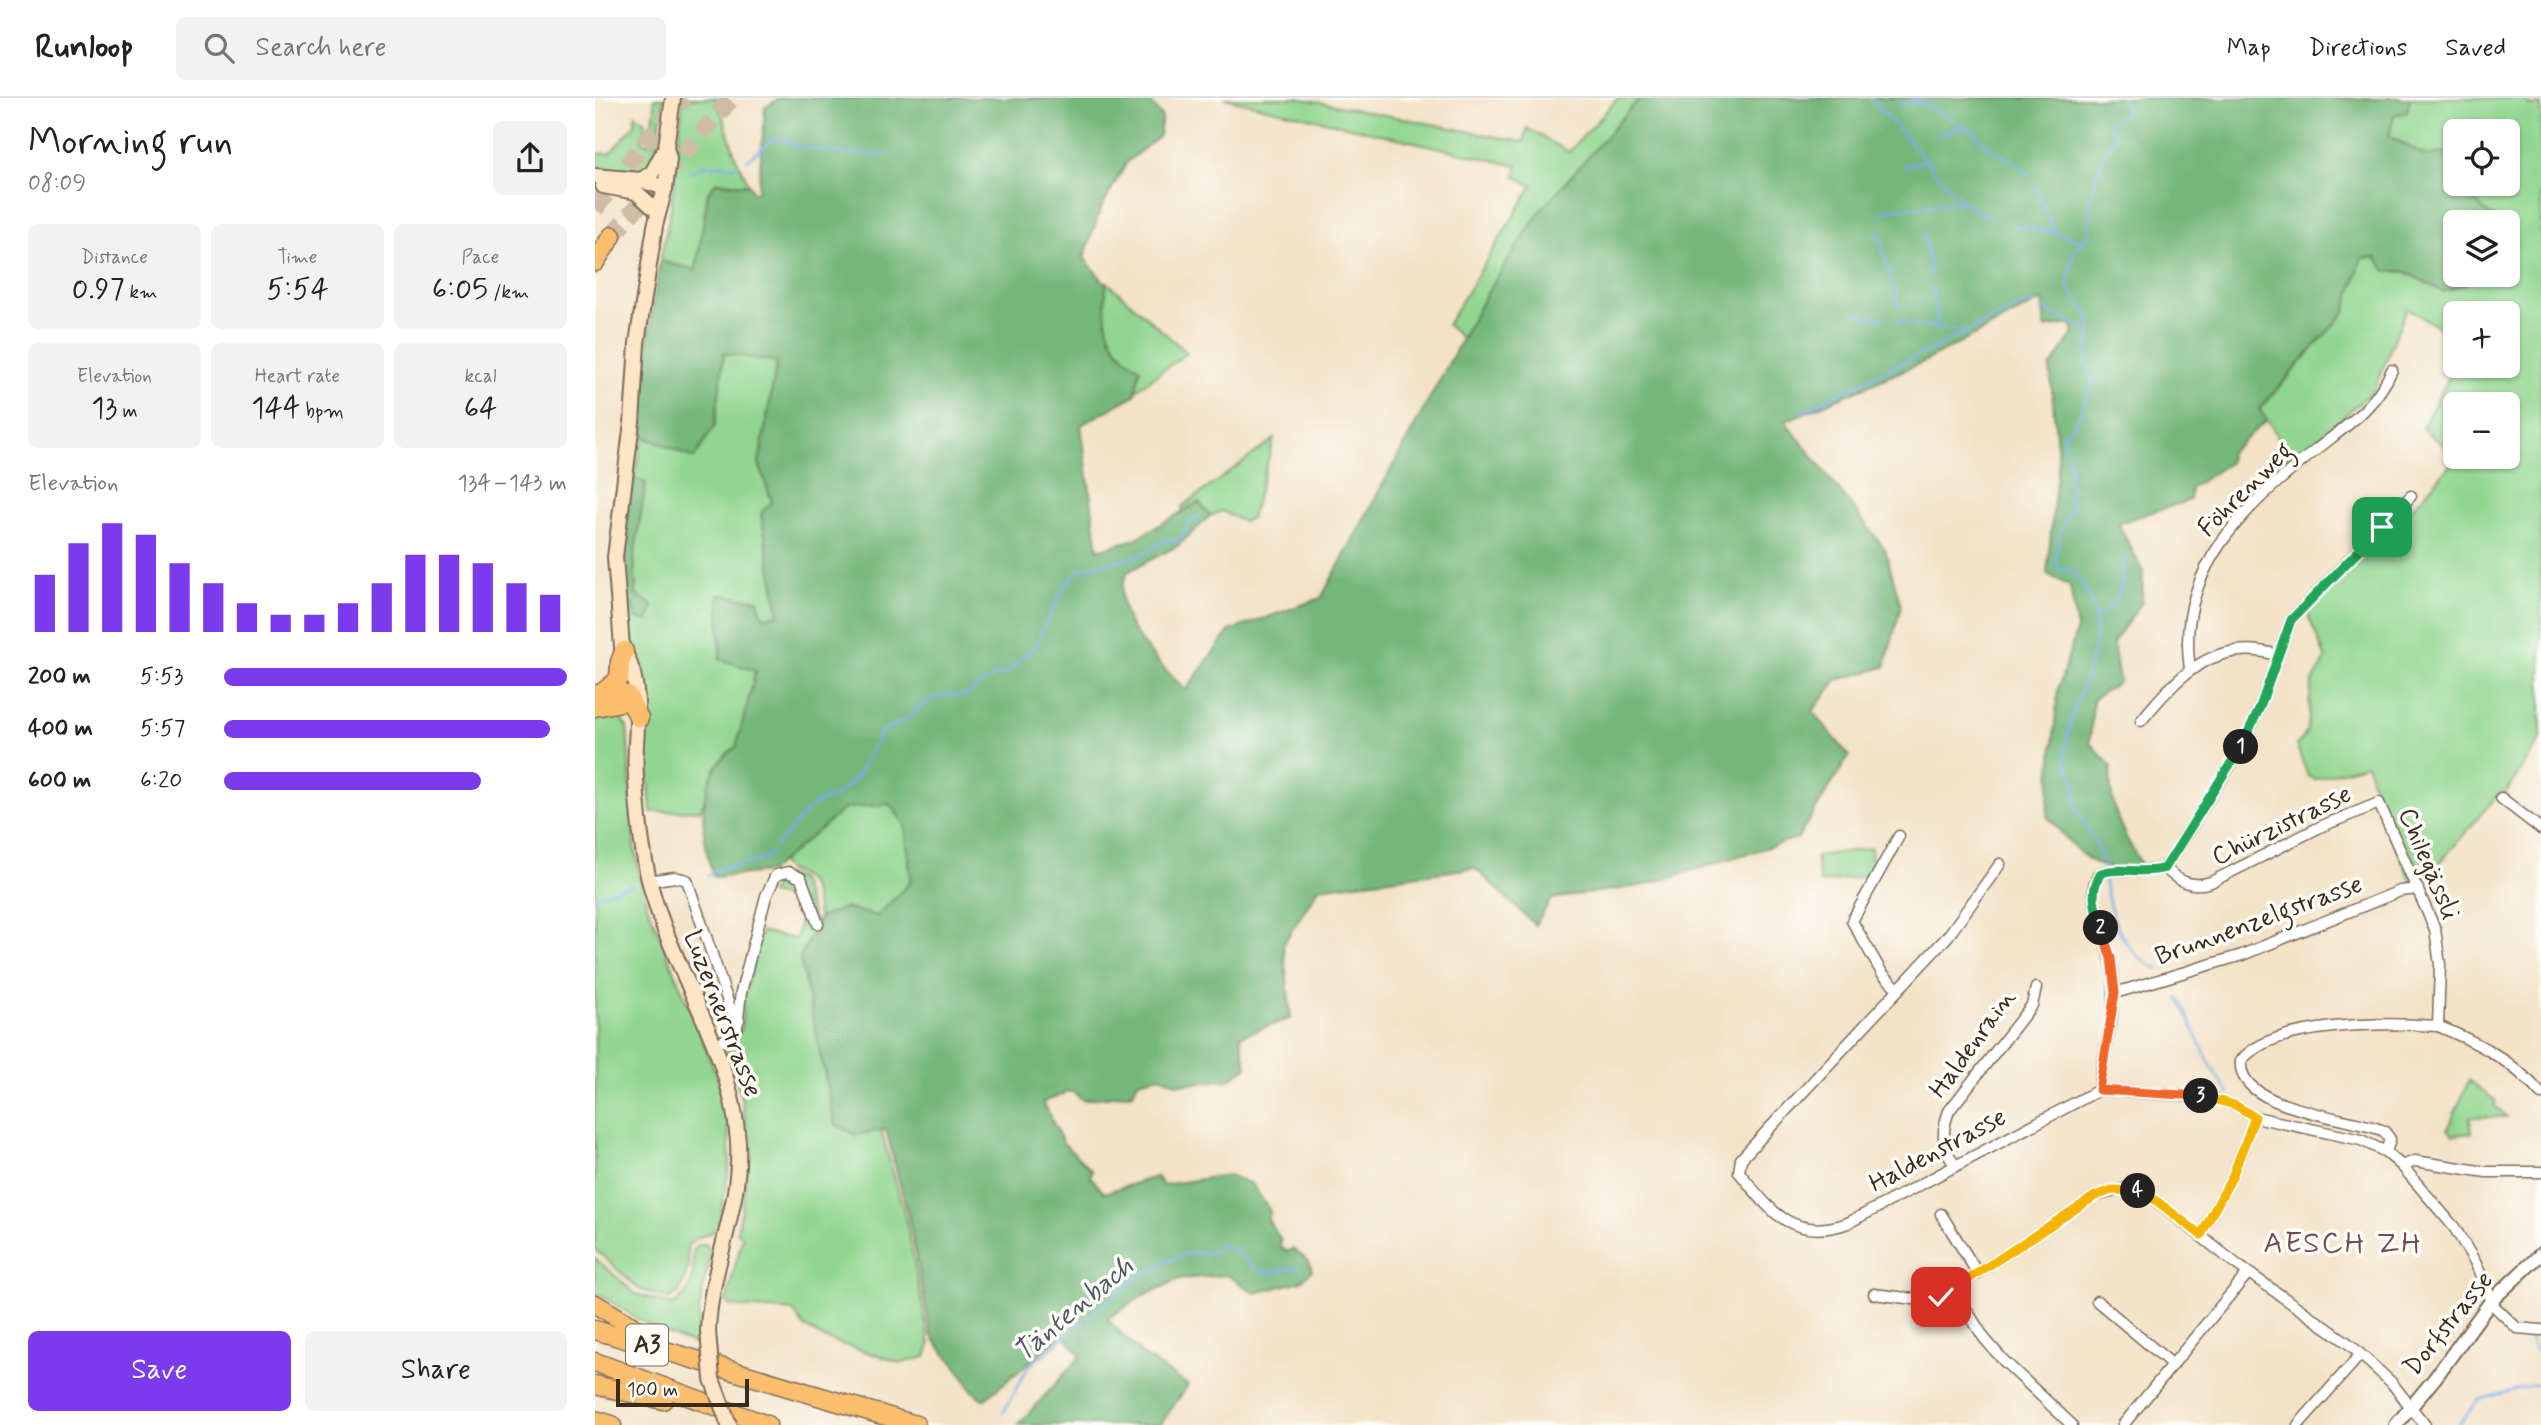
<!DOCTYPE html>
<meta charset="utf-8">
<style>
:root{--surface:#fff;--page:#f2f2f2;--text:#222;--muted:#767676;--line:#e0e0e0;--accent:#7c3aed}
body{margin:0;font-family:Mynerve,sans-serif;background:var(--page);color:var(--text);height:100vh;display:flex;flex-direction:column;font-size:26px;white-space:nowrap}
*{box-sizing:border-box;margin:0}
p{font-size:23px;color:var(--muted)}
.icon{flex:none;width:38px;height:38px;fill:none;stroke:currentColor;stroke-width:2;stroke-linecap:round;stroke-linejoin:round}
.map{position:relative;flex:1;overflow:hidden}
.sheet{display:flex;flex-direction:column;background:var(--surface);width:595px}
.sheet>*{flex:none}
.fabs{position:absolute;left:1848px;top:21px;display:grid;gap:14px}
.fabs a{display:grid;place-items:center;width:77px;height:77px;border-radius:10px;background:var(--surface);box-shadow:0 2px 5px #0004;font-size:35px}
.scale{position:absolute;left:21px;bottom:18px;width:133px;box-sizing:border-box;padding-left:7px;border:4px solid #3b2a1e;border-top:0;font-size:19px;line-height:24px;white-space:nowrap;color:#3b2a1e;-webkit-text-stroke:5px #fdfcf7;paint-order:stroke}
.pin{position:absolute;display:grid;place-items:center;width:60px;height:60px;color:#fff;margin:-30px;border-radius:14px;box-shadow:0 4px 10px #0006}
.km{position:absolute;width:35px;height:35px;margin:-18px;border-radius:50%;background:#222;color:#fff;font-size:19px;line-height:35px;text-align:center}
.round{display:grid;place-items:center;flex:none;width:74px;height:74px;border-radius:10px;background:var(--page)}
.summary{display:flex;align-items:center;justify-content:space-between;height:119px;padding:0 28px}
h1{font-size:38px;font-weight:600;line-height:52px}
.metrics{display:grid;grid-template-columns:repeat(3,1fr);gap:10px;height:119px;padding:7px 28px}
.metrics div{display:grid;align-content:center;border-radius:10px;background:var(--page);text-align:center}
.metrics b{font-size:30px;font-weight:600}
.metrics small{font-size:19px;font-weight:400}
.metrics p{font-size:19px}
.chart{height:196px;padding:14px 28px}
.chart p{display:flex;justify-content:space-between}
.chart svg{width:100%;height:126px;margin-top:7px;stroke:var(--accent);stroke-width:6}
.primary-button{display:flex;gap:14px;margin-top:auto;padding:14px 28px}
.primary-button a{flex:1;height:80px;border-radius:10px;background:var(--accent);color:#fff;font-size:28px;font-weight:600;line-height:80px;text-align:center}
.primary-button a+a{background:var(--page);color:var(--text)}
ul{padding:0 28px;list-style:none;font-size:23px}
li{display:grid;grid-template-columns:112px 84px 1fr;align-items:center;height:52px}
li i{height:18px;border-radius:9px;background:var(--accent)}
header{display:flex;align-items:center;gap:42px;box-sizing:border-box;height:98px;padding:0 35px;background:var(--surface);border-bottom:2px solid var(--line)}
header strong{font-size:33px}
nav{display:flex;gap:38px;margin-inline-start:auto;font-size:24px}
.search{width:490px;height:63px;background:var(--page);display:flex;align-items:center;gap:18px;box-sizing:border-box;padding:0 24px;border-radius:10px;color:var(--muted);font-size:26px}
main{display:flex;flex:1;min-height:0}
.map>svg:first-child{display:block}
</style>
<header>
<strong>Runloop</strong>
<div class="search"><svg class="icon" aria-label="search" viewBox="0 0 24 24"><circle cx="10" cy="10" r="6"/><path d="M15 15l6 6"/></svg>Search here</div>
<nav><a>Map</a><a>Directions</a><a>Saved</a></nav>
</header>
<main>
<section class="sheet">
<div class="summary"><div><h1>Morning run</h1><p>08:09</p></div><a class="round"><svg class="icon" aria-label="share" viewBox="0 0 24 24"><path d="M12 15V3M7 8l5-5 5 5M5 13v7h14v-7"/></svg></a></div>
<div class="metrics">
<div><p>Distance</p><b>0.97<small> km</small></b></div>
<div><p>Time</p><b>5:54</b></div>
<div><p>Pace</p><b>6:05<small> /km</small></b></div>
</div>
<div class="metrics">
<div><p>Elevation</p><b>13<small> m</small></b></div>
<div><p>Heart rate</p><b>144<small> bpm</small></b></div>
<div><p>kcal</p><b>64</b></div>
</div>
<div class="chart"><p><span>Elevation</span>134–143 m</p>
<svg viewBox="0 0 160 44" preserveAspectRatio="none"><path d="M5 44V24M15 44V13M25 44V6M35 44V10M45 44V20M55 44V27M65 44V34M75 44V38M85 44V38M95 44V34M105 44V27M115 44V17M125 44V17M135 44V20M145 44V27M155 44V31"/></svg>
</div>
<ul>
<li><b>200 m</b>5:53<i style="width:100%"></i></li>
<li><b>400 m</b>5:57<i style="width:95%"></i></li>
<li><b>600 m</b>6:20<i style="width:75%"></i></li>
</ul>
<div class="primary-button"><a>Save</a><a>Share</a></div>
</section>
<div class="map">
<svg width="1946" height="1327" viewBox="0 0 1946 1327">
<rect width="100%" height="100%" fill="#fdfcf7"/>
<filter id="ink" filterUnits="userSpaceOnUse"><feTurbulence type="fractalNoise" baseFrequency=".0143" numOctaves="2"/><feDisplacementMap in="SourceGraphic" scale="14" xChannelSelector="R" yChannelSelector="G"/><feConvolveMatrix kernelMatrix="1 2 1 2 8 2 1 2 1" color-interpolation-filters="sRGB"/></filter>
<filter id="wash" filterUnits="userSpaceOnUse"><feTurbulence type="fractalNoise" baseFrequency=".00686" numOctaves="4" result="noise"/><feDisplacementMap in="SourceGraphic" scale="28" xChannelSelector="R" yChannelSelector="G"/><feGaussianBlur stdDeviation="1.57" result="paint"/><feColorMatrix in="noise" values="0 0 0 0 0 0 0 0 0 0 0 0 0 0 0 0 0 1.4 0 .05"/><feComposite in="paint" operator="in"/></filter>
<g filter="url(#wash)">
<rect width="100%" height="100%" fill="#f3e2c6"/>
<!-- green -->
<g fill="#91d690" stroke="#668057" stroke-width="2">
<path d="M59 0H69L59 62 49 77 0 74V56L15 55 40 27V17L51 24 47 44 53 46 60 12Z"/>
<path d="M88 0H122L141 60 154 87 122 84 113 95 101 172 65 163 76 111Z"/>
<path d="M629 0H703L929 44 932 30 974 54 1023 0H1045L946 112 892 195 867 240 852 227 937 88 920 78 923 68Z"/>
<path d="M1815 0H1927L1936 8 1946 7V641L1910 696 1905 694 1826 787 1817 785 1786 716 1772 666 1720 681 1713 678 1701 647C1720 635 1711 605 1717 587 1720 578 1727 569 1731 561L1711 512C1769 467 1815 414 1862 359H1913V306H1860V356L1827 330 1860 268H1913V215H1860V239L1812 210 1779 292 1705 356 1693 361 1677 329 1664 312 1750 214 1767 160 1781 159 1792 174 1809 173 1848 194 1872 185 1880 177H1913V124H1904L1857 85 1913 86V33H1860V53L1831 58 1794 38 1799 17 1812 14Z"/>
<path d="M512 184 592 255 541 292 545 270C516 253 499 216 512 184Z"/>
<path d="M129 254 182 264 164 365 177 404 166 416 184 517 167 519C162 562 156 606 142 647 134 671 111 687 106 712L56 714 47 585H44L31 507 37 506 53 522 58 508 41 497 39 459 51 385 39 379 48 338 99 360 120 327Z"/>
<path d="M679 341 656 420 648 424 627 413 615 418 604 404 588 413 587 409Z"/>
<path d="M10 614 23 618 32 629 39 747 50 802 123 980 133 1023 135 1064 123 1132 102 1140 92 1148 94 1168 84 1195 74 1201 44 1191 0 1151V615Z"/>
<path d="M295 706 310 727 316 783 283 818 249 810 224 820C221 809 220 789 210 781 201 774 191 775 186 764L250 710Z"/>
<path d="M1276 750 1278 777 1225 785 1221 758Z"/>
<path d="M192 777 205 782 221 827 260 1037 286 1032 311 1122 335 1247 331 1259 306 1265 228 1240 210 1229 198 1213 135 1208 131 1203 148 1138 142 1134C157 1066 157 1015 130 949L146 932 148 905 166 834 201 841 209 804 175 796 184 780Z"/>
<path d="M1874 982 1901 1003 1899 1007 1912 1019H1875L1877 1035 1858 1037 1853 1031Z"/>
<path d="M110 1146 117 1155C108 1185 101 1217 103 1248L56 1229 0 1194V1160L41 1196 76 1207C98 1198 100 1174 98 1153L103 1147Z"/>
</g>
<!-- forest -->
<g fill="#74b77a" stroke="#58704c" stroke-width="2">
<path d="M184 0H552L567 19 564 38 532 64 506 110 489 160 511 186C509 223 509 249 545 270L540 297 486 327 503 452 540 441 604 404 615 418 584 447 534 473C506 513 565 567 591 592L634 533 726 500 892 195 946 112 1045 0H1815L1812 14 1799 17 1794 38 1831 58 1860 53 1858 86 1904 124H1860V177H1880L1873 185 1848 194 1809 173 1792 174 1781 159 1767 160 1750 214 1664 311 1672 322 1635 354 1634 365 1596 390 1595 402 1523 425 1548 474 1547 504 1518 545 1524 584 1498 601 1495 645 1516 668C1512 707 1528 737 1548 769 1494 778 1484 753 1452 718L1463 591 1482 531 1475 488 1452 476 1463 361 1455 270 1479 235 1476 226 1450 230 1447 202 1328 264 1190 323 1290 451 1306 508 1290 569 1242 582 1218 613 1254 658 1203 740 1050 787 957 801 940 827 880 770 724 790 688 846 696 920 645 938 652 969 634 982 583 986 565 978 543 983 538 995 488 1002 476 993 448 1004 468 1045 497 1073 495 1078 509 1095 561 1079 568 1087 633 1077 657 1086 675 1113 673 1122 686 1142 685 1148 692 1154 698 1151 714 1163 717 1172 706 1183 660 1195 632 1177 584 1181 546 1199 512 1221 549 1258 593 1287 565 1327H423L486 1258 468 1236 389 1302C375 1294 374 1285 364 1272 354 1259 344 1251 336 1236L314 1121 291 1032 260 1037 240 1026 205 860 224 820 249 810 283 818 316 783 310 727 295 706 250 710 174 774 119 779C104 737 100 676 141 649L161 573 125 561 124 497 163 502 168 519 184 516 166 415 177 404 164 365 182 264 129 255 120 327 99 360 48 338 52 247 65 163 101 172 113 95 121 84 154 87 158 94 163 93 170 10Z"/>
<path d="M39 379 51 385 39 459 41 497 58 507 53 523 40 520 37 506 31 507C26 462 31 423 39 379Z"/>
</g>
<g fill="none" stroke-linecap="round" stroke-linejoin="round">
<!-- stream -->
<g stroke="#7aabe5" stroke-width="2.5">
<path d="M1276 0 1369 106 1396 121"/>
<path d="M1317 0 1378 33 1396 52 1427 68 1435 79"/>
<path d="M1304 6 1324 4V0"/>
<path d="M1344 37 1370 28"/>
<path d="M152 62 176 42 184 40 202 48 242 55 291 57"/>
<path d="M1309 68 1332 62"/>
<path d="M94 75 108 67 141 68"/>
<path d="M1440 89 1460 134"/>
<path d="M1285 113 1365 104"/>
<path d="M1417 128 1465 135 1488 144"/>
<path d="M1281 131 1304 208"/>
<path d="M1329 137 1336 179"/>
<path d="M1337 190 1343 228"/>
<path d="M1448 211C1456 215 1489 231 1495 232"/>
<path d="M1260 216 1290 221"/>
<path d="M1302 223 1371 234"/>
<path d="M1206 314 1427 207 1438 206"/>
<path d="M1469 350 1471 342 1467 337 1480 326 1498 286 1491 262 1495 242V220L1475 193 1473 182 1479 153 1495 135C1491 103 1502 64 1521 38L1514 25 1532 14 1527 0"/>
<path d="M1471 357 1477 367 1474 377 1477 393 1472 398 1477 409C1465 426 1462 447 1461 467L1465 473 1476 472C1533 535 1474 588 1470 657 1469 665 1476 674 1479 682 1482 692 1479 704 1483 713 1491 733 1507 749 1509 771"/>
<path d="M1502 517C1525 514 1528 481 1530 460"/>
<path d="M181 748 218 706 241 698 262 679 287 633 310 622 339 599 371 597 394 581 413 574 441 546 469 489 484 471 544 458 572 442H585L593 425 606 417"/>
<path d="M113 778C131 761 158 772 175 755"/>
<path d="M1509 778C1513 814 1528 857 1564 871"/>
<path d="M0 798 36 787"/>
<path d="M1583 900C1603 934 1608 963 1634 995"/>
<path d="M1933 1238 1946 1261"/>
<path d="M408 1315 433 1269 546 1176 590 1156 619 1154 625 1147 641 1153 662 1172 674 1174 704 1169"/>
<path d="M1863 1327 1883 1302 1946 1285"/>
</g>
</g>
</g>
<g filter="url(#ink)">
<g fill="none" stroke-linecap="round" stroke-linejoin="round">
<!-- motorway-tunnel -->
<g stroke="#cebda4" stroke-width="18" stroke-dasharray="18 9" stroke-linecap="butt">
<path d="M0 111 45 50 90 0"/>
<path d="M17 138 137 0"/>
</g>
<!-- minor casing -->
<g stroke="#7b6a59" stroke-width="13">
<g id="minor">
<path d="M1595 571C1580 472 1649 409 1721 352 1752 327 1780 310 1797 272"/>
<path d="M1546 623C1581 580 1620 538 1682 557"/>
<path d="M1906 700 1946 731"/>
<path d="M1405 766 1353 838 1146 1061 1144 1074C1176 1114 1198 1144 1253 1125L1504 992 1611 999 1640 1007 1660 1019 1766 1042 1791 1054 1807 1068 1859 1129 1880 1164 1900 1209 1922 1230 1946 1232"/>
<path d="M1570 770C1584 784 1597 790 1616 784L1727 728 1784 705 1840 831 1845 867 1843 928C1884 945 1917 962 1946 996"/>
<path d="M53 783 80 779 92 782 135 910 144 922"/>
<path d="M1302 890 1287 875 1257 823 1304 738"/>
<path d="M1520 895 1647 857 1805 793 1823 791"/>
<path d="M118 947 132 941 142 929 146 894 171 798 181 777 193 774 206 780 223 826"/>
<path d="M1504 992C1508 948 1526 906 1516 863 1512 843 1486 790 1506 775 1512 770 1554 775 1570 770L1646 650 1665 609 1696 522 1816 398"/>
<path d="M1791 1054 1795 1041 1789 1033C1757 1019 1641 1012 1646 963 1678 922 1796 925 1843 928"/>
<path d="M1359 1066C1347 1048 1346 1033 1354 1013L1437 907 1441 890"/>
<path d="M1807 1068 1820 1063 1891 1074H1946"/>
<path d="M1346 1116 1383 1176"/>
<path d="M1606 1137 1637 1079 1660 1019"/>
<path d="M1359 1192 1389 1240 1408 1262 1477 1327"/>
<path d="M1279 1196 1327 1202 1346 1199 1500 1098 1528 1091 1555 1098 1641 1166 1753 1245 1796 1284 1830 1327"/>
<path d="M1502 1203 1578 1267"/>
<path d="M1528 1327 1653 1175"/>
<path d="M1703 1327 1765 1257"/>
</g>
</g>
<!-- tertiary casing -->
<g stroke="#7b6a59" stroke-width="16">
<path id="tertiary" d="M1801 1327 1840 1280 1896 1203 1946 1156"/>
</g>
<!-- secondary casing -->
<g stroke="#7b6a59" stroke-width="18">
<g id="secondary">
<path d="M0 78 46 82 70 90"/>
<path d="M46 82 57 75 71 49"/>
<path d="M8 88 41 94 59 110"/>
<path d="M29 553C45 581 43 616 41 646 39 679 44 731 50 763 67 861 137 944 143 1044 147 1109 115 1169 113 1233"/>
<path d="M28 562 20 459 37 324 42 245 60 128 70 90 74 61 71 49 78 0"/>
</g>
</g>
<!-- motorway casing -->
<g stroke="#7b6a59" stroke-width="21">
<g id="motorway">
<path d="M0 164 17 138"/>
<path d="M0 596 32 597 44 620"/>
<path d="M6 596 24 581 25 564 29 553"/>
<path d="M0 609 32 603"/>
<path d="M0 1206 57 1240"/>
<path d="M0 1232 321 1327"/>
<path d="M0 1264 172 1327"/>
<path d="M0 1287 68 1302"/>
<path d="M0 1322 17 1327"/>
</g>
</g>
<!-- minor -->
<use href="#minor" stroke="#fff" stroke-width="10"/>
<!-- tertiary -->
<use href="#tertiary" stroke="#fff" stroke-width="12"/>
<!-- secondary -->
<use href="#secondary" stroke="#fde5c5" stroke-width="14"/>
<!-- motorway -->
<use href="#motorway" stroke="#fabe6e" stroke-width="18"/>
<!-- secondary-bridge casing -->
<g stroke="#7b6a59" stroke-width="18" stroke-linecap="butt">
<path id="secondary-bridge" d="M113 1233 117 1281 134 1327"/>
</g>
<!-- secondary-bridge -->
<use href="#secondary-bridge" stroke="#fde5c5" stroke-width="14"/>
</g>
</g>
<g fill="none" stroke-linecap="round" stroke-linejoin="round" filter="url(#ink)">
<!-- split-1 casing -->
<g stroke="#fff" stroke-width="14">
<path id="split-1" d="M1646 649 1665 609 1696 522 1787 429"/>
</g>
<!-- split-2 casing -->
<g stroke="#fff" stroke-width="14">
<path id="split-2" d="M1506 830C1500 811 1494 793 1506 775 1527 768 1548 777 1570 770L1646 649"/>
</g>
<!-- split-3 casing -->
<g stroke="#fff" stroke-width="14">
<path id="split-3" d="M1506 830 1516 860 1520 895 1504 992 1606 998"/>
</g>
<!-- split-4 casing -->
<g stroke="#fff" stroke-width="14">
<path id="split-4" d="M1543 1093 1555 1098 1606 1137 1637 1079 1660 1019 1640 1007 1606 998"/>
</g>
<!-- split-5 casing -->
<g stroke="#fff" stroke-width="14">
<path id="split-5" d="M1346 1199 1500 1098 1517 1092 1543 1093"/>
</g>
<!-- split-1 -->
<use href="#split-1" stroke="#22a559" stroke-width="9"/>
<!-- split-2 -->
<use href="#split-2" stroke="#22a559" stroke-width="9"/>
<!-- split-3 -->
<use href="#split-3" stroke="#f0652b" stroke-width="9"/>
<!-- split-4 -->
<use href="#split-4" stroke="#f5b400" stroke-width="9"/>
<!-- split-5 -->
<use href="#split-5" stroke="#f5b400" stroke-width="9"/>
</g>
<g text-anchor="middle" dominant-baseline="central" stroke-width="7" stroke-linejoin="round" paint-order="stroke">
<!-- shield labels -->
<rect fill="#fdfcf7" stroke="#75695f" stroke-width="2" x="31" y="1226.5" width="42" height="41" rx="5"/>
<g font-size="24" font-weight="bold" fill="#3b2a1e">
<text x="52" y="1247">A3</text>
</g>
<!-- street labels -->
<g font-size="26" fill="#3b2a1e" stroke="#fdfcf7">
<text transform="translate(1651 392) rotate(-45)">Föhrenweg</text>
<text transform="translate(1687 728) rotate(-26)">Chürzistrasse</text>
<text transform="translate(1833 766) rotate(67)">Chilegässli</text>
<text transform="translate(1664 823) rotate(-20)">Brunnenzelgstrasse</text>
<text transform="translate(127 916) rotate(69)">Luzernerstrasse</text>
<text transform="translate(1378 946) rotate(-54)">Haldenrain</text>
<text transform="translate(1343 1053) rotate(-28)">Haldenstrasse</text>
<text transform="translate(1854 1226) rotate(-51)">Dorfstrasse</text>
</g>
<!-- water labels -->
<g font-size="28" font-style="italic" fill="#515764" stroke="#fdfcf7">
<text transform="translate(479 1212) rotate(-40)">Täntenbach</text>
</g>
<!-- quarter labels -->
<g font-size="30" letter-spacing="2" fill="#724e54" stroke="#fdfcf7">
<text x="1748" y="1145">AESCH ZH</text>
</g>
</g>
</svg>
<div class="fabs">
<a><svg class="icon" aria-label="locate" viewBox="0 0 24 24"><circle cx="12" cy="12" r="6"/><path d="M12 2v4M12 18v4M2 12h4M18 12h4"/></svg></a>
<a><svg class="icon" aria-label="layers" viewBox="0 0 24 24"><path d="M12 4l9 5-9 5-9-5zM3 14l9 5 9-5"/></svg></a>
<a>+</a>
<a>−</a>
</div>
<div class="scale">100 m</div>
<div class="pin" style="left:1787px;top:429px;background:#1e9e55"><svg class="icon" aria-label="arrive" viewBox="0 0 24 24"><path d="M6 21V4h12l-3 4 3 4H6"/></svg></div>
<div class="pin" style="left:1346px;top:1199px;background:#d93025"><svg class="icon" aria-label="check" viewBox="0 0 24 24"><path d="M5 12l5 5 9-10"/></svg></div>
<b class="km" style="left:1646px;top:649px">1</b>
<b class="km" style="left:1506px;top:830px">2</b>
<b class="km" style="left:1606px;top:998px">3</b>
<b class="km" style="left:1543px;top:1093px">4</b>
</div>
</main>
